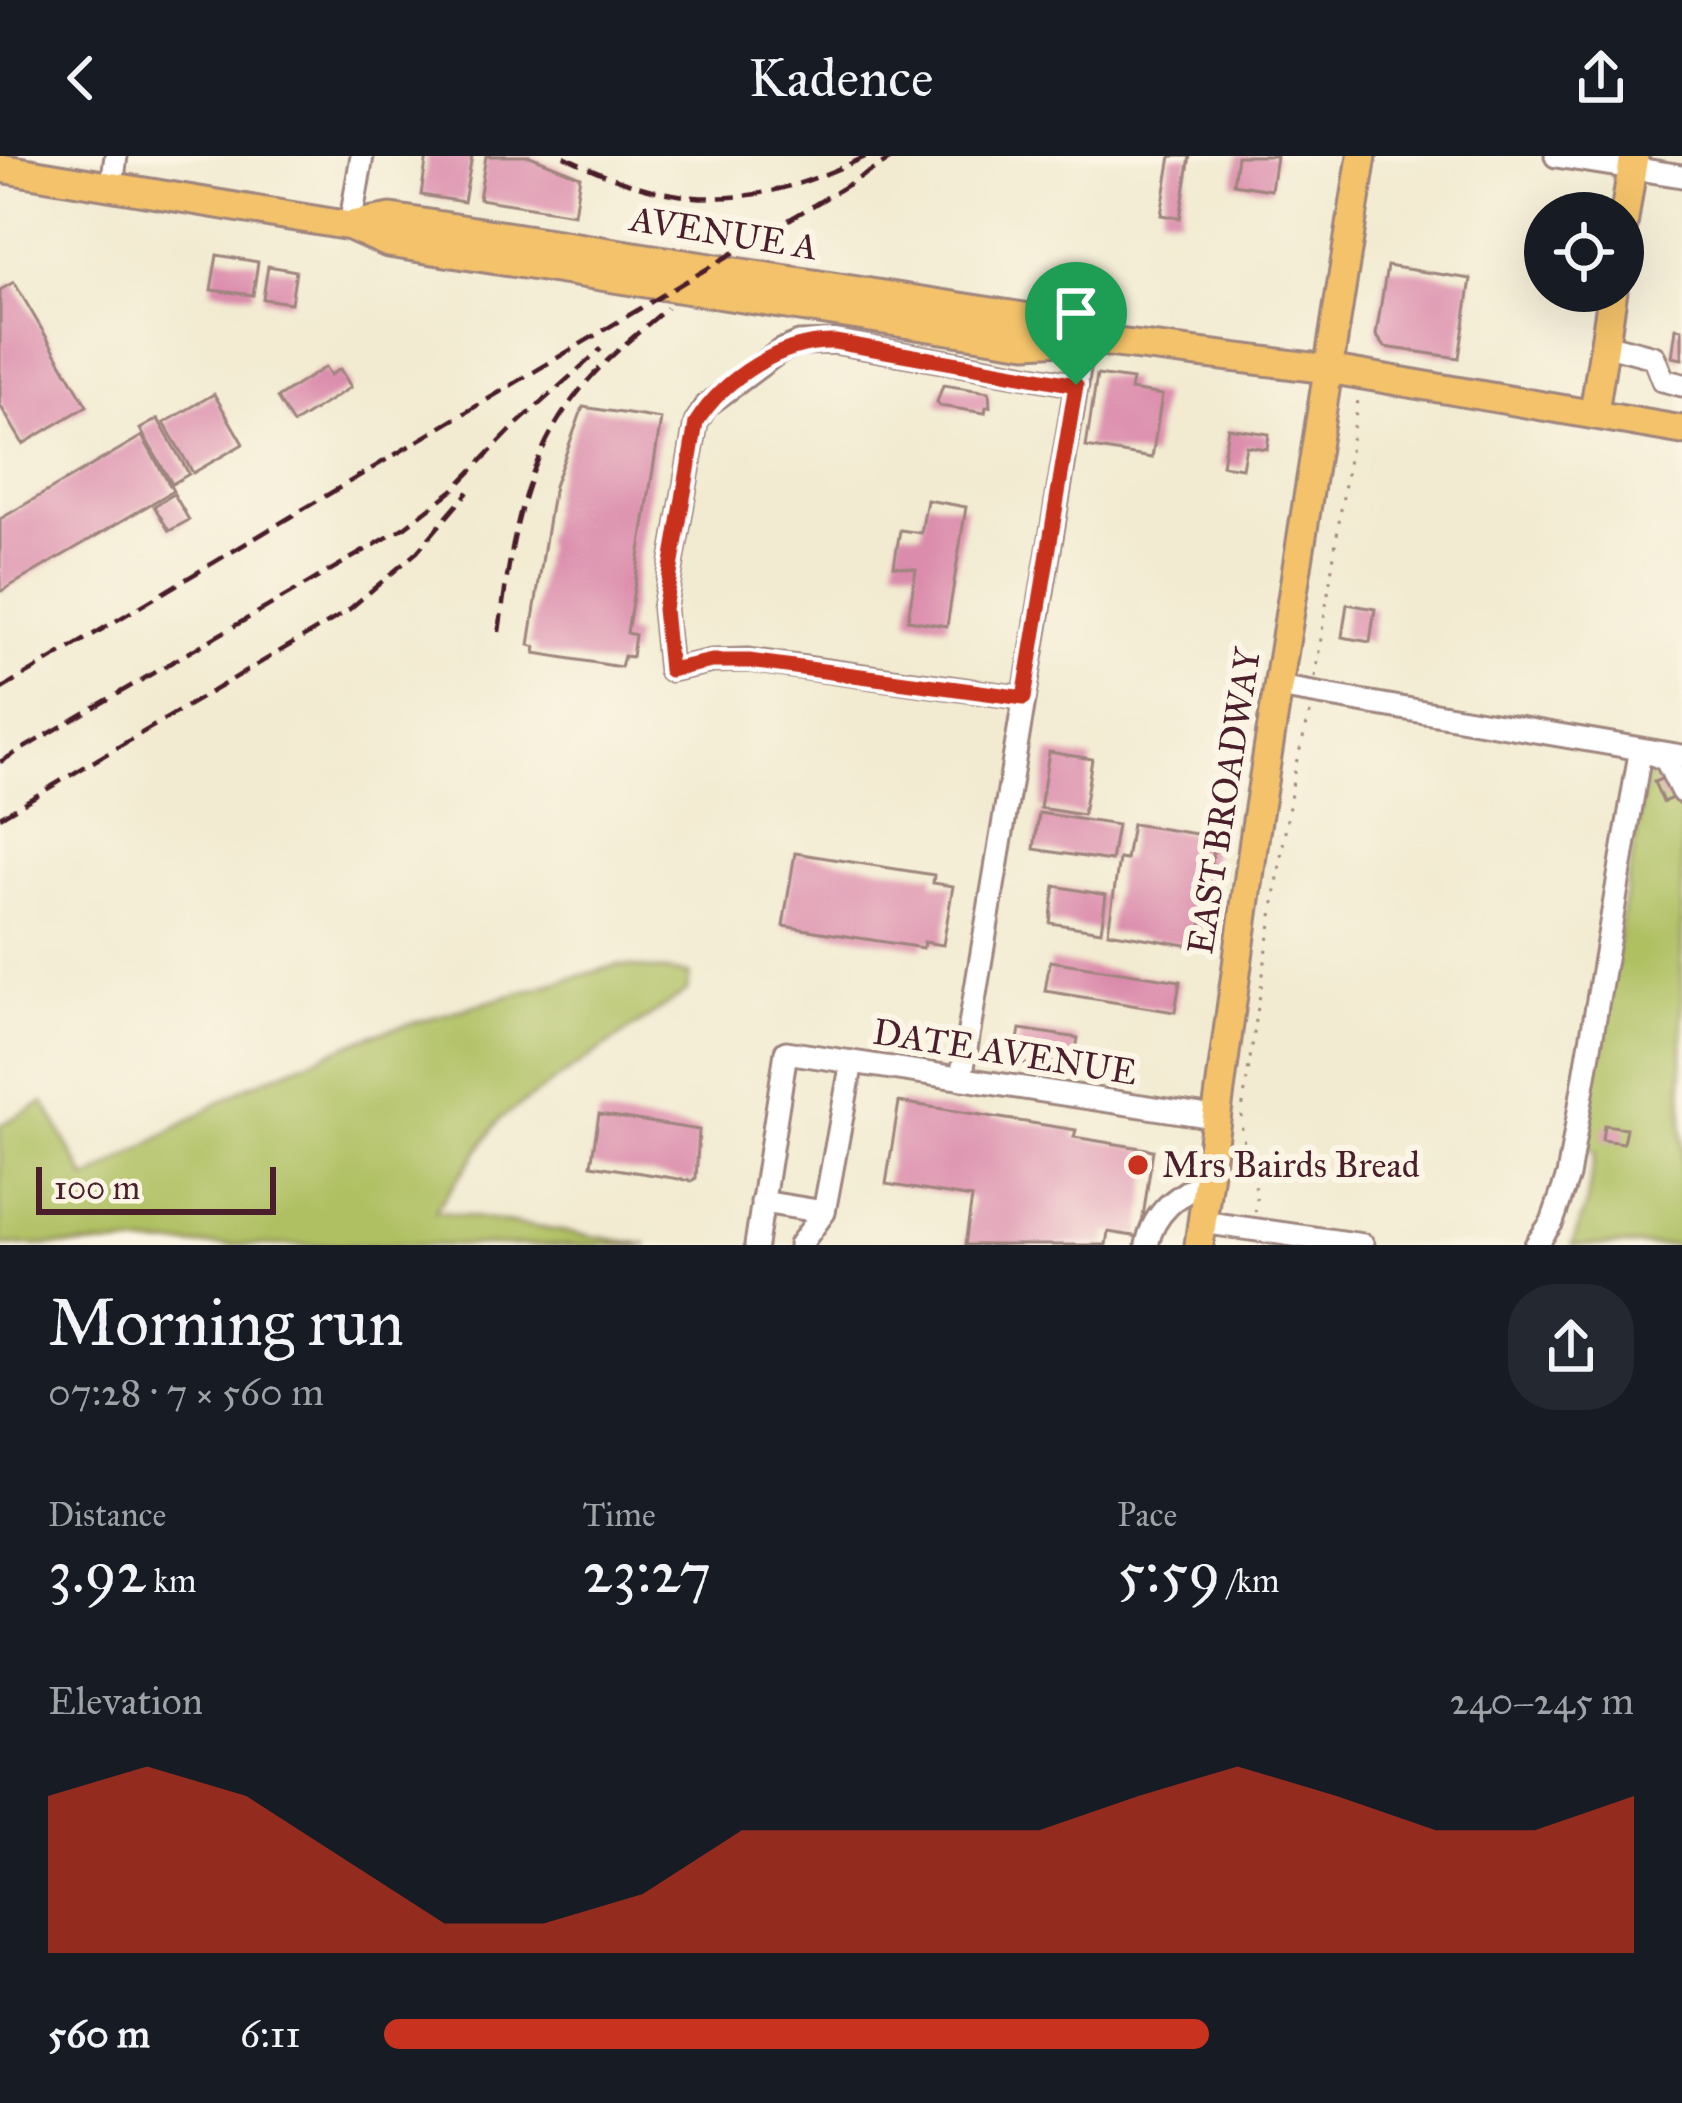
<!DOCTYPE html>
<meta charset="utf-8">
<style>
:root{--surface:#171b24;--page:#242831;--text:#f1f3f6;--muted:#9ea1a6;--accent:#c8321e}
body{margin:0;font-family:"IM FELL Great Primer",serif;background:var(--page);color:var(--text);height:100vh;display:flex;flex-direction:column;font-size:45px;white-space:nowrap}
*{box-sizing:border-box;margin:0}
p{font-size:39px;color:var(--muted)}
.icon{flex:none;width:66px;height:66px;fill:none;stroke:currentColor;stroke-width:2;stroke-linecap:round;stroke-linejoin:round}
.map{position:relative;height:1089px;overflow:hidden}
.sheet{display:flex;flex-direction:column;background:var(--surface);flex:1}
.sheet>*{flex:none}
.tools{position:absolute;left:1524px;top:36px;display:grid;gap:24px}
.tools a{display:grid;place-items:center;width:120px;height:120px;border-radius:50%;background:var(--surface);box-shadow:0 12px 48px #0002;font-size:60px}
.scale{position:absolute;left:36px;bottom:30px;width:240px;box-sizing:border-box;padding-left:12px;border:6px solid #4a1f2b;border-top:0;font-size:33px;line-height:42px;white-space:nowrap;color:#4a1f2b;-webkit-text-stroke:9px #fcf5e5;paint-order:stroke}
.pin{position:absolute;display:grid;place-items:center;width:102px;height:102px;color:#fff;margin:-123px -51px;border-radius:50% 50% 50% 0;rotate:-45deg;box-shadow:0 0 12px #0007}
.pin .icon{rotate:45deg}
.round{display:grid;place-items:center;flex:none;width:126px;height:126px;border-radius:48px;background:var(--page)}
.head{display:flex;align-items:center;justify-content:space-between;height:204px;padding:0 48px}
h1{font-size:66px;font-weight:600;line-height:90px}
.metrics{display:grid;grid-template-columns:repeat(3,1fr);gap:18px;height:204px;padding:12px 48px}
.metrics div{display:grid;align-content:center}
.metrics b{font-size:60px;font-weight:600}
.metrics small{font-size:33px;font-weight:400}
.metrics p{font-size:33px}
.chart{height:336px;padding:24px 48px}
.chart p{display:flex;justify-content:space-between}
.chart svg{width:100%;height:216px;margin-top:12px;fill:var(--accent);opacity:.7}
ul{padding:0 48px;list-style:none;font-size:39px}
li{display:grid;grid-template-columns:192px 144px 1fr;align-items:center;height:90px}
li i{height:30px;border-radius:15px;background:var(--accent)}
header{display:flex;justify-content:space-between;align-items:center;height:156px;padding:0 48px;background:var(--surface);font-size:54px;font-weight:600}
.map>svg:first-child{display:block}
</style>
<header><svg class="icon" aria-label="back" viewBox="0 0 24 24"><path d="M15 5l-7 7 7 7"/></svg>Kadence<svg class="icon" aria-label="share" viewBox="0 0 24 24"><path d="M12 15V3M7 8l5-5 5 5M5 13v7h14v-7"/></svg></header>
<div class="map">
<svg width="1682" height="1089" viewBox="0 0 1682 1089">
<rect width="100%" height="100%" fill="#fcf5e5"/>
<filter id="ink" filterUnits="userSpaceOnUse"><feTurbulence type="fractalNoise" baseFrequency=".00833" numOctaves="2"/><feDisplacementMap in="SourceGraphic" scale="24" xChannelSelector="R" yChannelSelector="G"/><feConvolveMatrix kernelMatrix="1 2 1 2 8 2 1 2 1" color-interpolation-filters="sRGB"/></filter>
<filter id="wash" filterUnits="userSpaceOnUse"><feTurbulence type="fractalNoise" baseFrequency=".004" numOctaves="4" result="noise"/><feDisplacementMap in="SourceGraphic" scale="48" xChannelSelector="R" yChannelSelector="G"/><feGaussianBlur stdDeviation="2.7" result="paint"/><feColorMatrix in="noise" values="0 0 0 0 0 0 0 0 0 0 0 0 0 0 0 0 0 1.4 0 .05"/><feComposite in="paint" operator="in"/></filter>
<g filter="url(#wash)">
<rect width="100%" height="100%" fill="#f2ebd1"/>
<!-- park -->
<g fill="#afc062" stroke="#7c7046" stroke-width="3">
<path d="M1677 605 1682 606V1089H1572L1587 1046 1595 996 1581 992 1646 622Z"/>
<path d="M618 809 690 818 687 835 501 962 435 1055 648 1089H0V969L44 946 87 1024 246 931 374 878Z"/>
</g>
<g id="blocks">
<!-- building -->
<g fill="#db8cac">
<path d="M427 0H472L464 46 421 39Z"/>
<path d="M486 0H530L580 20 574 58 479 43Z"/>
<path d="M1171 0H1190L1180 62 1161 59Z"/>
<path d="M1237 0H1276L1271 34 1233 28Z"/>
<path d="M217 99 258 106 253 139 211 134Z"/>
<path d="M268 110 296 115 291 147 263 143Z"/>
<path d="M1387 110 1471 123 1459 202 1385 191 1376 179Z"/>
<path d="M14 126 87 250 23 288 0 249V134Z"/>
<path d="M1676 172 1682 173V203L1672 201Z"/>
<path d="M325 211 330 219 340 213 351 231 293 268 277 242Z"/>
<path d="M1097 219 1132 224 1130 234 1162 239 1152 302 1086 291Z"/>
<path d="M943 229 989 236 990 251H986L985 257 940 250 937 246Z"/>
<path d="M214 238 243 288 193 317 164 267Z"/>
<path d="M583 251 661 263 627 477 635 479 632 501 624 500 621 511 535 497 536 491 529 489 554 330Z"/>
<path d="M158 263 189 318 172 328 140 273Z"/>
<path d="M1228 272 1269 278 1267 293 1246 290 1242 312 1222 309Z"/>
<path d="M142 280 173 335 0 436V363Z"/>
<path d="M174 338 189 364 169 375 154 350Z"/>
<path d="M927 344 966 351 947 470 908 464 916 413 894 410 900 374 921 377Z"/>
<path d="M1347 448 1375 453 1370 486 1342 481Z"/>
<path d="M1049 596 1092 603 1083 659 1040 652Z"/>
<path d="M1668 620 1677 640 1663 646 1654 626Z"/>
<path d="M1039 657 1117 669 1111 705 1034 693Z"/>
<path d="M1132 668 1216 681 1198 791 1108 776 1119 703 1126 704Z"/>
<path d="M795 697 934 719 933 727 953 730 943 789 924 786 923 792 783 770Z"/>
<path d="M1055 730 1106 739 1101 775 1050 767Z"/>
<path d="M1050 805 1180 825 1175 856 1045 835Z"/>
<path d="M1020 873 1078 882 1072 916 1014 906Z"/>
<path d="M899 946 1076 974 1074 981 1153 994 1140 1081 1108 1076 1106 1089H965L972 1042 886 1028Z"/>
<path d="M599 958 699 974 696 1022 691 1025 591 1009Z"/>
<path d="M1604 969 1626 972 1623 987 1602 984Z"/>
</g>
</g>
</g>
<g filter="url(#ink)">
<use href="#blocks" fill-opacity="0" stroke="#9e857e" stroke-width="3"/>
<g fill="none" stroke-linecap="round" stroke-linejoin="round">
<!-- minor casing -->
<g stroke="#9e857e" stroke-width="27">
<g id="minor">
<path d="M1556 0 1682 20"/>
<path d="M112 29 116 0"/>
<path d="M350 70 362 0"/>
<path d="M1605 188 1654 201 1663 224 1682 229"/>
<path d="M1278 531 1682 600"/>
<path d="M1024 542 749 504 712 505 670 514 664 453 696 267 706 250 780 195 799 187 835 186 1077 229"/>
<path d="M961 923 1084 183"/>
<path d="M762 1046 824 1056 852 906"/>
<path d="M1201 1066 1363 1089"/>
<path d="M756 1089 786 896 1214 961"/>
<path d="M800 1089 824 1056"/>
<path d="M1147 1089C1154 1054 1178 1040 1206 1024"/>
<path d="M1536 1089 1552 1066 1568 1020 1639 603 1648 596 1666 604 1682 636"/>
</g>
</g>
<!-- major casing -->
<g stroke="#9e857e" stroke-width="33">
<g id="major">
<path d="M0 12 350 70 388 87 1026 186 1084 183 1328 213 1682 274"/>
<path d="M351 69 391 62 1030 162 1075 179"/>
<path d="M1623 70 1634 0"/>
<path d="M1594 256 1613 135"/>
<path d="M1199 1089 1255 677 1362 0"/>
</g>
</g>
<!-- path -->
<g stroke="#9e857e" stroke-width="3" stroke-dasharray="3 9" stroke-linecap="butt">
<path d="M1315 521 1358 244"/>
<path d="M1255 1056C1263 1023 1238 997 1242 955L1295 611 1311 554"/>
</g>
<!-- minor -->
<use href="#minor" stroke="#fff" stroke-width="21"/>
<!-- major -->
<use href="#major" stroke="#f3c26a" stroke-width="27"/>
<!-- rail -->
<g stroke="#4a1f2b" stroke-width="4.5" stroke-dasharray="18 9" stroke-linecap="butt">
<path d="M564 0C678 57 753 54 867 0"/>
<path d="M499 476C511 390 522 304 580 234 605 203 637 178 667 152"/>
<path d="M0 534 896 0"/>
<path d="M0 606 405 371 453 334 517 268 601 193"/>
<path d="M0 661 346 456 417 396 468 336"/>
</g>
</g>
</g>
<g fill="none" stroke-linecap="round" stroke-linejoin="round" filter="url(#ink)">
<!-- route casing -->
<g stroke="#fff" stroke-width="24">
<path id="route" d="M835 186 1076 229 1024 542 749 505H712L670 514 664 453 696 267C724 222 782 184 835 186Z"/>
</g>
<!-- route -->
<use href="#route" stroke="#c8321e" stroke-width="15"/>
</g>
<!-- markers -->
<circle fill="#c8321e" stroke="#fcf5e5" stroke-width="4.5" cx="1138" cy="1009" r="12"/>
<g text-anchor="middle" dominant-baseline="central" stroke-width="12" stroke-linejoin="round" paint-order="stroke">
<!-- street labels -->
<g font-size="36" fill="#4a1f2b" stroke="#fcf5e5">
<text transform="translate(724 77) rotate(9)">AVENUE A</text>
<text transform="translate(1224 645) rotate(-81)">EAST BROADWAY</text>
<text transform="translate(1005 896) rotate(9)">DATE AVENUE</text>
</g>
<!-- poi labels -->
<g font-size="36" fill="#4a1f2b" stroke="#fcf5e5" text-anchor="start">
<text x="1162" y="1009">Mrs Bairds Bread</text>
</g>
</g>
</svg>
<div class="tools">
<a><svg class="icon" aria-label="locate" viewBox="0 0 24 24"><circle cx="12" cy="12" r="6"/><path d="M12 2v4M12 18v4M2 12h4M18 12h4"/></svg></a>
</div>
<div class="scale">100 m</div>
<div class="pin" style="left:1076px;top:229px;background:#1e9e55"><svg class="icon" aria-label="arrive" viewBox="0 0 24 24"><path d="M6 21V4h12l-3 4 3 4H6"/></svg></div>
</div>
<section class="sheet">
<div class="head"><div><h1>Morning run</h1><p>07:28 · 7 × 560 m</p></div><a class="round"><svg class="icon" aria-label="share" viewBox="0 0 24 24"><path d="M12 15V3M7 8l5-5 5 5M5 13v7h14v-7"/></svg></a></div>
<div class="metrics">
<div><p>Distance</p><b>3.92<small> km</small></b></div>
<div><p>Time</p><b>23:27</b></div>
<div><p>Pace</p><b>5:59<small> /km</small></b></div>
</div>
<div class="chart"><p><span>Elevation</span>240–245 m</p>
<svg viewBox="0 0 160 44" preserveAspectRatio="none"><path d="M0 44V12L10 6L20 12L30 25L40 38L50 38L60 32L70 19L80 19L90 19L100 19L110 12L120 6L130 12L140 19L150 19L160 12V44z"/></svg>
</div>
<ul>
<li><b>560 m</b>6:11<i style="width:66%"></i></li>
</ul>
</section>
